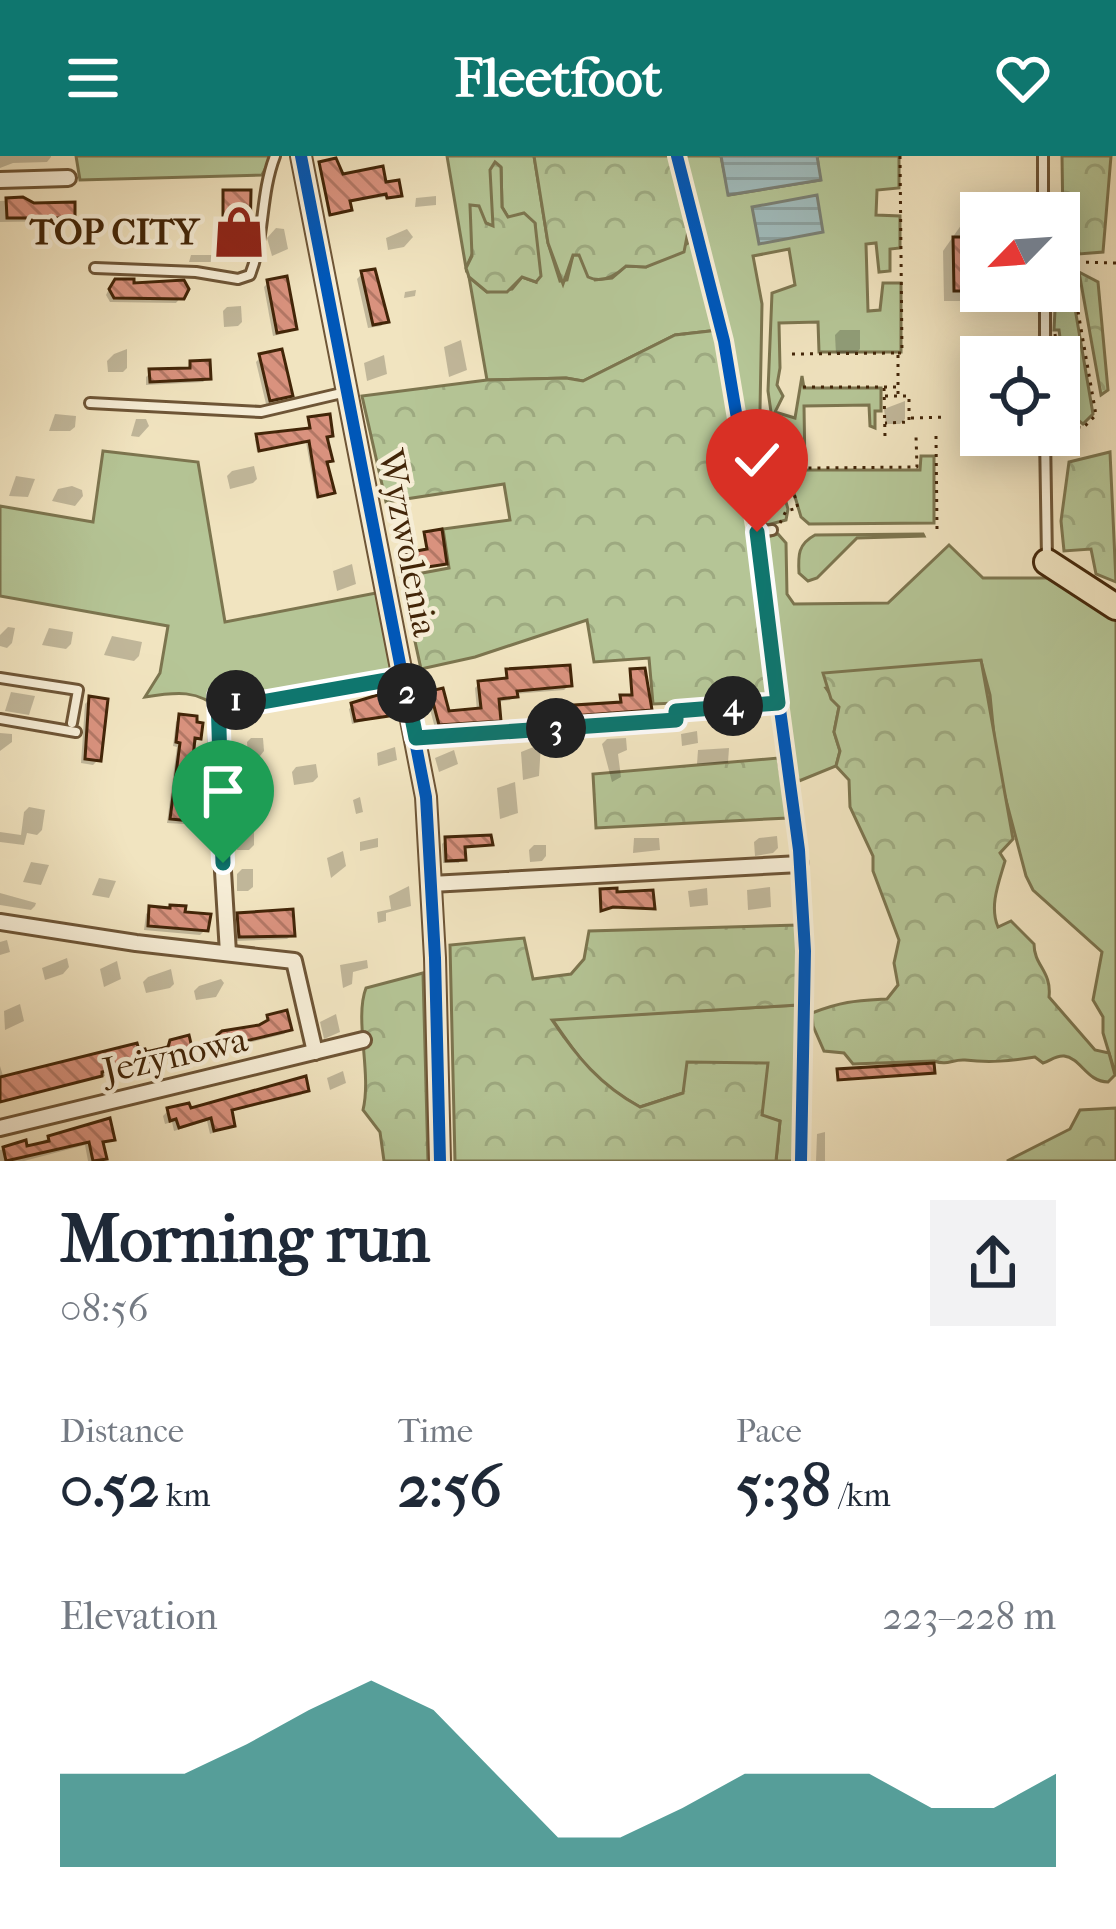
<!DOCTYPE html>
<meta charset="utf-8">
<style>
:root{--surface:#fff;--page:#f2f2f3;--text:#1f2937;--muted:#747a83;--accent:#0f766e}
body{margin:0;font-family:"IM FELL French Canon",serif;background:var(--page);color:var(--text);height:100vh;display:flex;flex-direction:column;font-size:45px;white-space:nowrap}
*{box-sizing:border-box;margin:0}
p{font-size:39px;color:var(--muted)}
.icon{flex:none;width:66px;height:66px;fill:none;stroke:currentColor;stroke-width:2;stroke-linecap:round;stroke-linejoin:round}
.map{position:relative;height:1005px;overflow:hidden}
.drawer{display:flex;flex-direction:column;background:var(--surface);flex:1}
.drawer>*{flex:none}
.needle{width:78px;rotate:245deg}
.tools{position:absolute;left:960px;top:36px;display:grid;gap:24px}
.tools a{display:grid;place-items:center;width:120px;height:120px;border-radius:0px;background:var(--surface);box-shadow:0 6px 30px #0003;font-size:60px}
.pin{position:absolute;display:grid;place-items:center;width:102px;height:102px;color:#fff;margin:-123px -51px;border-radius:50% 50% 50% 0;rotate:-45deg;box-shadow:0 0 12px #0007}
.pin .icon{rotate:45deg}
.km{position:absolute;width:60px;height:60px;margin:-30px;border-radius:50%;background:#222;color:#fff;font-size:33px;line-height:60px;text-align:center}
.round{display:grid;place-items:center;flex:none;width:126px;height:126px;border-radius:0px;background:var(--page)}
.summary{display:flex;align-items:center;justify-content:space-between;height:204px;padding:0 60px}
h1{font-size:66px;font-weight:700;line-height:90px}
.metrics{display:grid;grid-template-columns:repeat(3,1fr);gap:18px;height:204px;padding:12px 60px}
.metrics div{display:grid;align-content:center}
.metrics b{font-size:60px;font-weight:700}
.metrics small{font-size:33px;font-weight:400}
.metrics p{font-size:33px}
.chart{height:336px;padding:24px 60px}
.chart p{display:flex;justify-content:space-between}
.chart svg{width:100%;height:216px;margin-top:12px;fill:var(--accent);opacity:.7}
header{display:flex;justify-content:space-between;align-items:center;height:156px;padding:0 60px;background:var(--accent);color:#fff;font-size:54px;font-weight:700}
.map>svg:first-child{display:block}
</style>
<header><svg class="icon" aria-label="menu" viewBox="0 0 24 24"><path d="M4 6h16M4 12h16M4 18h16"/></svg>Fleetfoot<svg class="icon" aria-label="heart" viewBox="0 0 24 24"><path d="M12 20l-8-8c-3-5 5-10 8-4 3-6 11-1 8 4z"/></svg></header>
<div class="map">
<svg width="1116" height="1005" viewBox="0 0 1116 1005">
<defs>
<pattern id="forest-crowns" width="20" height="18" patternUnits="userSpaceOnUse" patternTransform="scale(3)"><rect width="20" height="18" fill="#b5c596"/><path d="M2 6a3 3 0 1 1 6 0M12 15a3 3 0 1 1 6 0" fill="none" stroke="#9da980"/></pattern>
<pattern id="water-rules" width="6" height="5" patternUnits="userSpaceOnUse" patternTransform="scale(3)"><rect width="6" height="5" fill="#a0bcbd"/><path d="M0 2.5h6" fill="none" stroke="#8ba1a1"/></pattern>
<pattern id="building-back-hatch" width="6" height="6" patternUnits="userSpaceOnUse" patternTransform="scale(3)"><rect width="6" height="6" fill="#d9927e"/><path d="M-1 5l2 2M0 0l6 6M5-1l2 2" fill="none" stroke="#b27765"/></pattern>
</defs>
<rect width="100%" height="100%" fill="#f1e4c0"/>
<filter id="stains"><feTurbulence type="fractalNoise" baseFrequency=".00167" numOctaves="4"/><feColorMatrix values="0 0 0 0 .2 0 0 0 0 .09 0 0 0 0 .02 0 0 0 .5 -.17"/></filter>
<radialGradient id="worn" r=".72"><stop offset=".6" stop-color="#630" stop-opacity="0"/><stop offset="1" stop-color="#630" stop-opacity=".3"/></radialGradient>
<!-- grass -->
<g fill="#b5c596" stroke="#7c754f" stroke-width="3">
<path d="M76 0H272L262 19 80 24Z"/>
<path d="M447 0H534L548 87 560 125 567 124 573 99H579L595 124 612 122 626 110 646 111 688 87 689 70 719 174 675 179 583 225 566 222 487 224 469 121 487 136 512 133 522 121 536 126 535 68 508 61 502 51 501 11 493 71 486 67 466 112Z"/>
<path d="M681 0H721L729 39 820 24 817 0H899V32L877 34 876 59 900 60V92L890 93V115L879 116 876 87 866 88 868 155 880 154 883 127H901V196H819L818 166 779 167 780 212 777 229 783 240 775 256 795 262 802 220 804 232H881V255H875V272L870 270 869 249 804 250 805 314H920L921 300H934V367L809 368 801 361 772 263 768 235 772 137 795 129 789 93 753 100 762 148 760 254 788 353 786 364 767 369 760 363 725 180Z"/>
<path d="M1070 72V123L1093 258 1083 268 1070 258 1059 174H1054L1059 73Z"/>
<path d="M103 295 198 306 225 466 376 437 394 525 222 555C198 533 176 536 145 541L160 517 168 470 0 440V350L93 366Z"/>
<path d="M778 378 786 387 787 438 794 448 888 447 949 389 983 422H1053L1116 461V920L1103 877V861L1093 844 1102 796 1033 734 1026 720 997 610 990 539 981 505 826 532 839 551 834 576 840 595 836 610 799 625 791 609 762 389 767 381Z"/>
<path d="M815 379 923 378 924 380 857 382 817 422 808 425 799 417C798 399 798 388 815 379Z"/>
<path d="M798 849 794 1005H776L780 965 762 960V940L683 937 640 951C595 927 580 904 552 863Z"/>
</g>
<!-- forest -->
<g fill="url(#forest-crowns)" stroke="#7c754f" stroke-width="3">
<path d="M534 0H674L689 70 684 96 646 111 626 110C615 120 602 128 588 121L579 99H573L563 128 548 87Z"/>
<path d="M1062 0H1111L1103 96 1079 98 1076 69 1063 66Z"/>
<path d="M495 6 501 11 502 51 508 61 524 57 535 67 541 120 536 126 522 121 507 136H487L469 121 466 112 472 100 470 49 479 50 486 67 493 70 490 14Z"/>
<path d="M1079 116 1098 126 1108 234 1101 239Z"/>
<path d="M719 174 755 398 772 538 749 544 653 548 649 502 594 506 587 464 475 501 421 513 401 421 449 412 443 373 510 364 504 328 386 346 362 240 487 224 566 222 583 225 675 179Z"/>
<path d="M1110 296 1116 426 1096 418 1091 393 1064 395 1061 365 1069 306Z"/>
<path d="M981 504 1013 683 1000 697 1005 705C999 726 989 750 998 771L1011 765 1034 788C1034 810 1052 815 1049 841L1095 894 1109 897 1115 919 1108 926C1087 926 1081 902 1064 900 1056 899 1050 905 1043 907L1035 901C1010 905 990 907 965 904 952 903 948 910 934 905L853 908 844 897 824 895 813 870 812 857C844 845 855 845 887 843L898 829 894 807 899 784 873 715V700L850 651 849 624 836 610 840 595 834 576 839 551 831 543 823 517Z"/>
<path d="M778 602 788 662 596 672 593 618Z"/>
<path d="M798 769V849L552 864C577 901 600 929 640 951L683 937 687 906 768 907 762 959 780 965 776 1005H455L450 789 524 782 533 823 571 818 584 803 589 775Z"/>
<path d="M423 817 428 1005H384L380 976 363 954C372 917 354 863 366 832Z"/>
<path d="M1116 952V1005H1007L1070 973 1080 954Z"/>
</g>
<!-- water -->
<g fill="url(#water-rules)" stroke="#7a8075" stroke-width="3">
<path d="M721 0H817L821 24 728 39Z"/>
<path d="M817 39 823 76 759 88 752 51Z"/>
</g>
<!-- shadow -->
<g fill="#0003">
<path d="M0 0H51V1L47 6 13 7 0 12Z"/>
<path d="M320 9 341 21 399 39 347 46 346 56 328 60Z"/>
<path d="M224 37 247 85 244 88H227V74H222Z"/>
<path d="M436 40V49L415 51 416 42Z"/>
<path d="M23 44 72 61 67 65 0 66V45Z"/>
<path d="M981 64V135H994L984 145H944L943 95 964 65Z"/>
<path d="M276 72 284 73 288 93 272 100 267 82Z"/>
<path d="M407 73 413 81 404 91 388 94 386 82Z"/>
<path d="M214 99 213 106H189L191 99Z"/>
<path d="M362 118 386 165 381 170 368 172 357 123Z"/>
<path d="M268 127 294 172 290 176 273 180 264 131Z"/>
<path d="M110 131 181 141 176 147 110 146 106 139Z"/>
<path d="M416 134 415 140 404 142 405 136Z"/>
<path d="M241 150 242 166 238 170 224 171 223 155 227 151Z"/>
<path d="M840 174H860V193L856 197 836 198 835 179Z"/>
<path d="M461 184 467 214 449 221 444 191Z"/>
<path d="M127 193V212L123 216H108L107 205 114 198Z"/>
<path d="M384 199 387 218 367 225 364 207Z"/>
<path d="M261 201 290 239 285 244 266 248 256 206Z"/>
<path d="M191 208 208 221 203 226 146 229V221L151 216 186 213Z"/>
<path d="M905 245V263L900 268H886L884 253Z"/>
<path d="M55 258 76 260 75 271 70 275H49Z"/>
<path d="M136 263H146L149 270 139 281 131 280Z"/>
<path d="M310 264 330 279 327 307 331 336 316 342 306 286 257 296 255 283 308 275Z"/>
<path d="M254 310 257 323 253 327 230 333 227 320 232 315Z"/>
<path d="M16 320 35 323 28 341 9 340Z"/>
<path d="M72 330 82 334 83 340 75 350 52 345 58 333Z"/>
<path d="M352 408 356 428 337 435 333 415Z"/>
<path d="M8 471 15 472 12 487 7 492 0 490V479Z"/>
<path d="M49 472 73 476 71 488 66 493 42 489Z"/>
<path d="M112 480 142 486 139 500 134 505 104 499Z"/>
<path d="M508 516 569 529 564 534 514 538 510 544 497 546 498 563 493 568 435 572 427 542 432 538 446 559 477 555 475 532 479 528 503 525Z"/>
<path d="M11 536 35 540 29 559 5 555Z"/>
<path d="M90 543 98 604 93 609 81 607 85 548Z"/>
<path d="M353 550 393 558 352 568 349 553Z"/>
<path d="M180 561 198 581 190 606 197 625 192 630 189 664 184 668 167 667 177 591 173 590 176 566Z"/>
<path d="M697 575 698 587 682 590 681 578Z"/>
<path d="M0 577 12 578V586L0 595Z"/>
<path d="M251 582H263L264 595 260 600H248L247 586Z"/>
<path d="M626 582 627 594 618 598 621 621 612 626 602 588 607 583Z"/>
<path d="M541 588 539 620 523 624 521 596Z"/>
<path d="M395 591 397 604 378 610 377 597Z"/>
<path d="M729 592 728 607 697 608 698 594Z"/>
<path d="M454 594 458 608 439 616 435 602Z"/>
<path d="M316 608 318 621 313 626 294 629 292 616 296 611Z"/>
<path d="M515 626 518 657 500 663 497 632Z"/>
<path d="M236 628H255V645L250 650 234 649 232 633Z"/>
<path d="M360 641 363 656 356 658 353 644Z"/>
<path d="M29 651 45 654 42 674 37 679 27 677 24 689 0 686V676L21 679 24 656Z"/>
<path d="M242 672H254V689L249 694H237L238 676Z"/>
<path d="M777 680 778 692 773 697 755 700 754 686 759 682Z"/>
<path d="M378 682V691L360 695V686Z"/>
<path d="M634 682H659L660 694 633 697Z"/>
<path d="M446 684 490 688 462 693 459 707H443L442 688Z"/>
<path d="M534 689H546V700L542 705 530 706 529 694Z"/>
<path d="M343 695 346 710 331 722 327 702Z"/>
<path d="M31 706 49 709 41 729 23 726Z"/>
<path d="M242 713H253V731L248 735H237V718Z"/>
<path d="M99 722 116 725 109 742 92 739Z"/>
<path d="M409 730 411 750 386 757V765L378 767 377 756 391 753 389 740Z"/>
<path d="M770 731 771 751 748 754 747 734Z"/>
<path d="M707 732 708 749 690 751 688 735Z"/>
<path d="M0 737 36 747 35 750 31 754 0 749Z"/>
<path d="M151 753 182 759 205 774 200 779 144 774 146 758Z"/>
<path d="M239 760 292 779 287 783 235 785 234 765Z"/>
<path d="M7 784 10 796 0 799V786Z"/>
<path d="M67 802 69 811 63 818 45 824 42 812Z"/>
<path d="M367 804 368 812 353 816 352 828 343 832 340 809Z"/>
<path d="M117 805 121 823 104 831 100 813Z"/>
<path d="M171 813 174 828 170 832 146 837 143 826 148 821Z"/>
<path d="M221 823 224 827 216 841 196 844 194 835 199 830Z"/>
<path d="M20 848 24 865 5 874 4 855Z"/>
<path d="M336 858 340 876 324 883 320 866Z"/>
<path d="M268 861 289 874 284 878 216 895 214 887 219 882 265 870Z"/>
<path d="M171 887 190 895 185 900 0 946V910L4 923 143 900Z"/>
<path d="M343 915 346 927 330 934 327 922Z"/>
<path d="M839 916H932L837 925Z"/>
<path d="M306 934 301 939 229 956 232 969 210 978 207 965 174 975 172 966 165 968 163 960 168 955 188 956Z"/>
<path d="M825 976V1005H816L817 978Z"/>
<path d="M49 982 112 983 100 989 101 1005H88L85 989 24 1005H0V994L24 988 25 993Z"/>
</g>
<!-- building -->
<g fill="url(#building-back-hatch)" stroke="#422508" stroke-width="3">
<path d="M336 2 343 18 383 10 386 26 399 24 402 40 387 42 386 38 350 45 352 54 330 59 319 6Z"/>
<path d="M223 34H251L250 86H229V72L223 73Z"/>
<path d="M23 41 34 47 75 46V62H7L6 42Z"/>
<path d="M981 61V135H954L953 81H963V62Z"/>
<path d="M375 113 389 166 373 169 361 115Z"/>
<path d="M287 120 297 173 277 177 267 124Z"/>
<path d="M115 123H134V127L184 124 189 133 184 143 114 142 109 133Z"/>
<path d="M282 193 293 240 270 245 259 198Z"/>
<path d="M210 204 211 223 150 226 149 213 190 212V205Z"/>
<path d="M330 258 333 280 327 281 333 305 327 306 335 337 318 341 309 285 259 295 256 278 310 272 308 261Z"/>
<path d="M442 373 447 408 408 414 406 397 427 393 424 376Z"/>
<path d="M570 509 572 530 517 535 518 541 499 543 501 565 439 569 430 535 443 532 449 555 481 552 478 525 507 522 506 513Z"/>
<path d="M645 512 652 554 559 561V550L621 546 620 539H632L630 513Z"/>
<path d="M391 535 396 559 355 565 351 547Z"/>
<path d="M89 540 108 543 101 605 85 603Z"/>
<path d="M179 558 197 560V566L203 567 201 583 195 582 193 603H196V610L202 611 200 626H194L192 665 170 663 180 587 176 586Z"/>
<path d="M491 679 493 689 465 691 466 704 446 705 445 681Z"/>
<path d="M617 732V736L653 734 655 753 613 751 601 755 600 733Z"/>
<path d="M170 749 186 750 185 756 211 758 208 775 148 770 149 750 170 752Z"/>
<path d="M293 753 295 780 239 781 237 757Z"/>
<path d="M287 854 292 874 220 891 217 879 222 875 259 869 268 864 267 859Z"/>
<path d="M189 879 193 896 102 916V920L0 946V921L137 887 139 894 145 893 146 896 168 891 170 884Z"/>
<path d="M934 907 935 917 838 924 837 913Z"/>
<path d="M306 920 309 935 232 954 235 970 214 975 211 962 179 972 176 963 170 965 167 952 189 947 191 952Z"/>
<path d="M110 962 115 984 103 986 107 1003 93 1005 89 986 6 1005 3 991 26 984 27 990 49 985 48 980Z"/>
</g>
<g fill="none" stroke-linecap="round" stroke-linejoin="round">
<!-- service casing -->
<g stroke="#6e5536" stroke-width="14">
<g id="service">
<path d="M1043 0V57"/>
<path d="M95 112 196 116 238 123 250 119C265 81 260 39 275 0"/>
<path d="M1045 201V135"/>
<path d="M90 247 261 256 346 236"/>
<path d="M1045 279 1047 403"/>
<path d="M772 374 756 376 778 545"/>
<path d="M0 522 78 534 72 567"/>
<path d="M0 563 76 576"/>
</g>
</g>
<!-- minor casing -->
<g stroke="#6e5536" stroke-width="20">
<g id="minor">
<path d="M0 24 68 22"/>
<path d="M416 582 676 564 675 555 778 547"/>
<path d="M431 728 800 708"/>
<path d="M0 766 136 787 294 805 315 896"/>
<path d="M228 797 217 617 218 540 251 548 404 521"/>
<path d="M0 972 363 884"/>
</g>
</g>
<!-- tertiary casing -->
<g stroke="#6e5536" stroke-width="24">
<path id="tertiary" d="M301 0 426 641 435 802 440 1005"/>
</g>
<!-- motorway casing -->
<g stroke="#422508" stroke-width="30">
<path id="motorway" d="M1047 406 1116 451"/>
</g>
<!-- path -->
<g stroke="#422508" stroke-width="3" stroke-dasharray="3 6" stroke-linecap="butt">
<path d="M1059 70H1073V106L1116 107"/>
<path d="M1055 178 1066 260 1076 271 1083 272 1096 259 1071 115 1073 106"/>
<path d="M898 197H902L900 0"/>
<path d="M792 198 898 197V240"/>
<path d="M803 231H896"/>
<path d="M884 232 885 281"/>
<path d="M885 240H909V266L885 267"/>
<path d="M911 262 947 261"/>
<path d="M936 280 937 373"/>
<path d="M780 367 786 355 798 352 793 334 807 312 917 311 916 280"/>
</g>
<!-- service -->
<use href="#service" stroke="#f6edd6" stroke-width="8"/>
<!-- minor -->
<use href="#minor" stroke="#f6edd6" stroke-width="14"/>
<!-- tertiary -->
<use href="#tertiary" stroke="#f6edd6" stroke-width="18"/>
<!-- motorway -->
<use href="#motorway" stroke="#f1e4c0" stroke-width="24"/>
<!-- cycleway casing -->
<g stroke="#f6edd6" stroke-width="20">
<g id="cycleway">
<path d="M301 0 426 641 435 802 440 1005"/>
<path d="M677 0 724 185 756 376 799 694 805 795 801 1005"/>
</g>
</g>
<!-- cycleway -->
<use href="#cycleway" stroke="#0057b8" stroke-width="12"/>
</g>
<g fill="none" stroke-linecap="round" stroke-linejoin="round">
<!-- route casing -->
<g stroke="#fff" stroke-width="24">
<path id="route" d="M223 707 218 540 251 548 404 521 416 582 676 564V555L778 547 757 376"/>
</g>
<!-- route -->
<use href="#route" stroke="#0f766e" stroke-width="15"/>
</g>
<!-- icons -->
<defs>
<g id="shop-bare" transform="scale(4.14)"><path d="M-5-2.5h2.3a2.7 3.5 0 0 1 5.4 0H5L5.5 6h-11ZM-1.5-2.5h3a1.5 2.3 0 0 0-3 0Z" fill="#8f2418" stroke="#f6edd6" stroke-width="2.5" paint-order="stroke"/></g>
</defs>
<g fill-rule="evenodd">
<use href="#shop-bare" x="239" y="76"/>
</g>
<g text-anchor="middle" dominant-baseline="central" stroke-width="9" stroke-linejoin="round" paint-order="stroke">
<!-- poi labels -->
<g font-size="36" font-weight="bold" fill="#422508" stroke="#f6edd6" text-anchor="end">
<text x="199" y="76">TOP CITY</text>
</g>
<!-- street labels -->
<g font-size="36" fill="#422508" stroke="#f6edd6">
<text transform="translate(408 387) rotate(79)">Wyzwolenia</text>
<text transform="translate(175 899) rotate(-13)">Jeżynowa</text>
</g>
</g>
<rect width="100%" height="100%" filter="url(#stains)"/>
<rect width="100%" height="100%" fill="url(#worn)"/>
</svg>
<div class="tools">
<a><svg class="needle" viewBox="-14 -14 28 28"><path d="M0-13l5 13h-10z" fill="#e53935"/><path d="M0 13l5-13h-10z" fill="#747a83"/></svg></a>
<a><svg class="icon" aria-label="locate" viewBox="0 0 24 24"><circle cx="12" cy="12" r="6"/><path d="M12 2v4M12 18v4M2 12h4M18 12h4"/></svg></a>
</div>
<div class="pin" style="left:223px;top:707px;background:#1e9e55"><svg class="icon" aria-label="arrive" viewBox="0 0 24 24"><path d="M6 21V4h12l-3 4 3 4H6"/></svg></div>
<div class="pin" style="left:757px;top:376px;background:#d93025"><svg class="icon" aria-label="check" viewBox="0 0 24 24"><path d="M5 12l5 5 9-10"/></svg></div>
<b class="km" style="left:236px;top:544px">1</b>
<b class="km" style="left:407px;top:537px">2</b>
<b class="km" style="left:556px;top:572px">3</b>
<b class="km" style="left:733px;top:550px">4</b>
</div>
<section class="drawer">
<div class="summary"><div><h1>Morning run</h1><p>08:56</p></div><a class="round"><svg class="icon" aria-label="share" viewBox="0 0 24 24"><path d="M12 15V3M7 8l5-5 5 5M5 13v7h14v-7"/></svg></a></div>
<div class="metrics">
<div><p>Distance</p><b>0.52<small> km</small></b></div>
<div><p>Time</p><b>2:56</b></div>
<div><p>Pace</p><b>5:38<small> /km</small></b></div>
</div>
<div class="chart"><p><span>Elevation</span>223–228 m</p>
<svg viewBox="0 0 160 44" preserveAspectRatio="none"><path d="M0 44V25L10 25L20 25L30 19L40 12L50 6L60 12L70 25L80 38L90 38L100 32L110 25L120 25L130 25L140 32L150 32L160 25V44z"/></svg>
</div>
</section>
